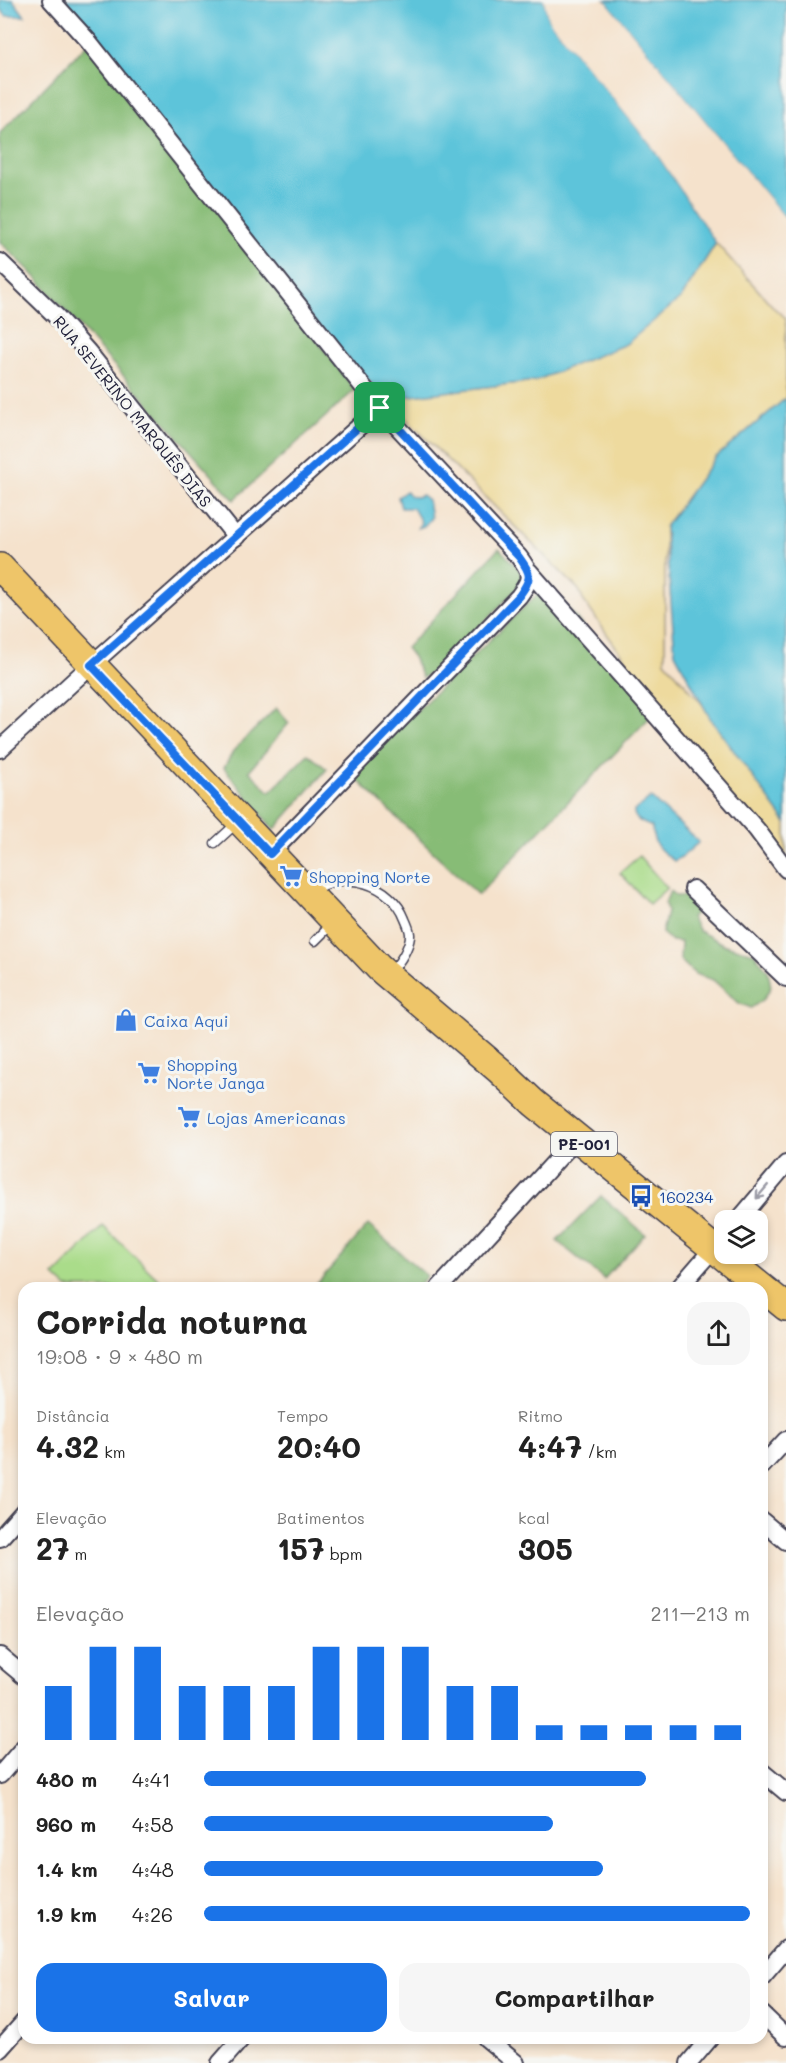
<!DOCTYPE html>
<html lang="pt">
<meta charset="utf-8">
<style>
:root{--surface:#fff;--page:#f6f6f6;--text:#222;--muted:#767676;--accent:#1a73e8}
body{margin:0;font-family:Mali,sans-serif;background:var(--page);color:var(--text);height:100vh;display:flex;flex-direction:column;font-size:22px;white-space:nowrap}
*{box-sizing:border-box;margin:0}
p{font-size:20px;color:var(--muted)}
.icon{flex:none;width:33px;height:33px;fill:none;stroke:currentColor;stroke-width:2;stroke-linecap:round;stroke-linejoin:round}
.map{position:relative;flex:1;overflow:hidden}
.side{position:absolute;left:18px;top:1282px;width:750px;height:762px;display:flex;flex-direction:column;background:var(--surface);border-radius:18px;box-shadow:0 3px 9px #0003}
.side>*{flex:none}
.buttons{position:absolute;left:714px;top:1210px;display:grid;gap:12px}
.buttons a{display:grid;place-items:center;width:54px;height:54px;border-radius:12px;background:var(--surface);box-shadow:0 3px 9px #0003;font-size:30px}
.pin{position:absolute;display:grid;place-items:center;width:51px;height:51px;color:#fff;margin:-26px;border-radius:12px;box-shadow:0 3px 9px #0006}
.round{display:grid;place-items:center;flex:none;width:63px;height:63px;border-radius:18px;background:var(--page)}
.head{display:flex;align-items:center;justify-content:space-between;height:102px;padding:0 18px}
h1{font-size:33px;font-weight:800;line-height:45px}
.stats{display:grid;grid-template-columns:repeat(3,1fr);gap:9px;height:102px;padding:6px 18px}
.stats div{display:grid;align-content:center}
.stats b{font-size:30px;font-weight:800}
.stats small{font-size:16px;font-weight:400}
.stats p{font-size:16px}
.chart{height:168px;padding:12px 18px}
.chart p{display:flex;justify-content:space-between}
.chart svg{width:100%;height:108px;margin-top:6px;stroke:var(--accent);stroke-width:6}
.primary-button{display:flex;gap:12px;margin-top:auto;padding:12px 18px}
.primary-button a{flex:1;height:69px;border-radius:18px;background:var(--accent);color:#fff;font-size:24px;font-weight:800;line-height:69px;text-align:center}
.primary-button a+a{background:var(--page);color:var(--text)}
ul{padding:0 18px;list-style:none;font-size:20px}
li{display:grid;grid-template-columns:96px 72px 1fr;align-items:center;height:45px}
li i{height:15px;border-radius:8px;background:var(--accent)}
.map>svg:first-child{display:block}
</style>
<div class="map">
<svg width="786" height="2063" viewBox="0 0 786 2063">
<rect width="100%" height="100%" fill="#f6f6f2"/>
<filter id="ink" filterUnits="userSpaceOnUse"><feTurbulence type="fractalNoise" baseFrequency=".0167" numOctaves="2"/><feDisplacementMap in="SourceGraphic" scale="12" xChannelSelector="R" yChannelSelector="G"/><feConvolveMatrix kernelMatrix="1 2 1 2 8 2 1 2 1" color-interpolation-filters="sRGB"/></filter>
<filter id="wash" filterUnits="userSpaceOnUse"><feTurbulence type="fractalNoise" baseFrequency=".008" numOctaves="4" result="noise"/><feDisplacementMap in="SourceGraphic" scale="24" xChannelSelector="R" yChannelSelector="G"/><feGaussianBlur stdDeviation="1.35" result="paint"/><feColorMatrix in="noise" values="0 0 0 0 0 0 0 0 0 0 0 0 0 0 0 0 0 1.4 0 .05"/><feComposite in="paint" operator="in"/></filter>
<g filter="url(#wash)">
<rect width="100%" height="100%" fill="#f5e2cc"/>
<!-- green -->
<g fill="#aadc8a" stroke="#667f62" stroke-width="1.5">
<path d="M639 856 667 888 649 904 620 873Z"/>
<path d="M103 1226 167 1288H67L54 1276Z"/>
</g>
<!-- forest -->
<g fill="#87bc76" stroke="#546f58" stroke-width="1.5">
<path d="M89 42 355 390 234 500 30 271 0 242V133Z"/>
<path d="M499 548 527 578 440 668 422 678 413 657 406 648Z"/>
<path d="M548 584 654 713 478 895 351 774Z"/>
<path d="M276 708 289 723 249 771 270 792 308 754 327 769 274 830 224 768 234 750Z"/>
<path d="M670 891 676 896H684L698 911 691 917 699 931 725 945 754 953 768 971 771 987 764 999 751 1008 739 1003 713 980 695 974 680 960 681 942 672 941 662 933 667 912 665 903Z"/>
<path d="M601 1196 645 1234 604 1279 557 1241Z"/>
<path d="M368 1225 427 1276 416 1288H318L315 1286Z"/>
</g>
<!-- sand -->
<path fill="#eeda9e" stroke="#887e6c" stroke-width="1.5" d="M716 243 775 309 786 318V398L715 458 665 527V661L717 721 786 809V869L680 738 583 600 579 590 386 399 535 381 681 298Z"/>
<!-- water -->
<g fill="#5dc4da" stroke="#40738a" stroke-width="1.5">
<path d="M0 0H13L25 16H6L0 8Z"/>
<path d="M55 0H544L548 19 651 145 716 243 681 298 626 344 535 381 386 399 316 324Z"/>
<path d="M605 0H786V219Z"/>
<path d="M786 398V823L710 718 675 653 665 527 715 458Z"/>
<path d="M406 491C410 498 415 498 422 495L428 500 431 518 424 526 418 528 421 522 413 508H401L398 497Z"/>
<path d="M651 798 699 842 683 856 674 861C660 850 653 846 652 827 644 823 634 821 634 811Z"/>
</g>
<!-- pier -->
<g fill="#f5e2cc">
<path d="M544 0H547L551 17 654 143 718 241V245L651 145 548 19Z"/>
<path d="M602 0H605L786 219V222Z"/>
</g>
</g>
<g filter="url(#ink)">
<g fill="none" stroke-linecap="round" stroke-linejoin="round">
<!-- lane casing -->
<g stroke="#423f51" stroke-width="11">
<g id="lane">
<path d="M215 843 237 823"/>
<path d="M313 892C343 868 392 884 405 919 407 924 411 931 410 937 408 951 400 962 390 973"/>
<path d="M315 941 332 924"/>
</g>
</g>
<!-- street casing -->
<g stroke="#423f51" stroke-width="20">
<g id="street">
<path d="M51 0 89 42 380 408 519 557C532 575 532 578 519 596L270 854"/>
<path d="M0 262 57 317 88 352 236 537"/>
<path d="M529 571 757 830 786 869"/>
<path d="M0 749 91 665 380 408"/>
<path d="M693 889 786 978"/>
<path d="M738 1221 786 1164"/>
<path d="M439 1288 577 1138"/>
<path d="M679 1288 724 1236"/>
<path d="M762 1466 786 1440"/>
<path d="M762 1521 786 1541"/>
<path d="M0 1538 24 1511"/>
<path d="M0 1656 24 1676"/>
<path d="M762 1772 786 1792"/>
<path d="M0 1775 24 1747"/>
<path d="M762 1977 786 1949"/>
<path d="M762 2014 786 2037"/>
<path d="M486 2038 516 2063"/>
<path d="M0 2049 24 2022"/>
<path d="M220 2063 242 2038"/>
<path d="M689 2063 710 2038"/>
</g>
</g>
<!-- primary casing -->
<g stroke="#423f51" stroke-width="30">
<path id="primary" d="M0 567 379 968 499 1070 534 1103 786 1307"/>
</g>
<!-- lane -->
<use href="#lane" stroke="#fff" stroke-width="8"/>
<!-- street -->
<use href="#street" stroke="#fff" stroke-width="16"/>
<!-- primary -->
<use href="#primary" stroke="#eec569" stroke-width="27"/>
</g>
<!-- one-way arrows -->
<defs><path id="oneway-shaft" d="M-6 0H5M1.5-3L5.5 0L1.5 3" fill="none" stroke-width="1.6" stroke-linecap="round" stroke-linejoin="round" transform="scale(1.5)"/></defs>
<use stroke="#9c9ca7" href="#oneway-shaft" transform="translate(762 1192) rotate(130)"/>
</g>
<g fill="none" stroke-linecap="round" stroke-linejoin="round" filter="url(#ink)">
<!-- route casing -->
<g stroke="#fff" stroke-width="12">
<path id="route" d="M380 408 519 557C532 575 532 578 519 596L270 854 91 665Z"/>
</g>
<!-- route -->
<use href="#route" stroke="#1a73e8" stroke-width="8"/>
</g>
<!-- icons -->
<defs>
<g id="supermarket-bare" transform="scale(1.8)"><path d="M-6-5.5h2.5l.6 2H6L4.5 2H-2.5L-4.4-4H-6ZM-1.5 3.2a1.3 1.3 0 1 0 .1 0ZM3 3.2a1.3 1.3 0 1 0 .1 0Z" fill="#3f7fe0" stroke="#f6f6f2" stroke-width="2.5" paint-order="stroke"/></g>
<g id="shop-bare" transform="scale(1.8)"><path d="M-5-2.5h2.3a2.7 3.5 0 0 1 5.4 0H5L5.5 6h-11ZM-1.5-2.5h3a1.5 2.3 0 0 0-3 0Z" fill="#3f7fe0" stroke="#f6f6f2" stroke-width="2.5" paint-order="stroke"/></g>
<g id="bus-bare" transform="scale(1.8)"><path d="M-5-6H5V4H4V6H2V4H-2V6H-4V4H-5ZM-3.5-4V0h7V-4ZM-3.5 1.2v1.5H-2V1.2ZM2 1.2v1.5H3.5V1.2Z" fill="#1a4fb4" stroke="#f6f6f2" stroke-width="2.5" paint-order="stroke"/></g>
</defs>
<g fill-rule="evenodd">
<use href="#supermarket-bare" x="291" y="876"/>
<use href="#shop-bare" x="126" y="1020"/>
<use href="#supermarket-bare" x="149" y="1073"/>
<use href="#supermarket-bare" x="189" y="1117"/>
<use href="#bus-bare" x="641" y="1196"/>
</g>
<g text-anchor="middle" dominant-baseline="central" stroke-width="6" stroke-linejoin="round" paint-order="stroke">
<!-- shield labels -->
<rect fill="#f6f6f2" stroke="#626272" stroke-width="1.5" x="551" y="1132" width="66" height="24" rx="4.5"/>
<g font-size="15" font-weight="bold" fill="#22223b">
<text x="584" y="1144">PE-001</text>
</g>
<!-- street labels -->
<g font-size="16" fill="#22223b" stroke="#f6f6f2">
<text transform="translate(133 411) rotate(51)">RUA SEVERINO MARQUÊS DIAS</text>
</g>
<!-- shop labels -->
<g font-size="16" fill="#366cbe" stroke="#f6f6f2" text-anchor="start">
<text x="309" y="876">Shopping Norte</text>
<text x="144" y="1020">Caixa Aqui</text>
<text x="167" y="1064">Shopping<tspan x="167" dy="18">Norte Janga</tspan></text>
<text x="207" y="1117">Lojas Americanas</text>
</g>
<!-- transit labels -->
<g font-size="16" fill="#164399" stroke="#f6f6f2" text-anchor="start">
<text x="659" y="1196">160234</text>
</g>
</g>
</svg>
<div class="buttons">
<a><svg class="icon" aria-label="layers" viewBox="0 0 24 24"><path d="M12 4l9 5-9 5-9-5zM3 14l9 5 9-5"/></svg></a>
</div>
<div class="pin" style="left:380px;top:408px;background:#1e9e55"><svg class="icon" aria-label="arrive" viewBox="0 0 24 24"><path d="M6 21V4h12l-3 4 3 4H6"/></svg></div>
<section class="side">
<div class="head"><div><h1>Corrida noturna</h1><p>19:08 · 9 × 480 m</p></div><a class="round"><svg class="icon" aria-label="share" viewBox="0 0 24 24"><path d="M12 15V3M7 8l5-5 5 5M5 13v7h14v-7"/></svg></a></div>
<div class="stats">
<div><p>Distância</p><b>4.32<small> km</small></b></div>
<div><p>Tempo</p><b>20:40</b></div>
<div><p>Ritmo</p><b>4:47<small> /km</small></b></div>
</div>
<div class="stats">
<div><p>Elevação</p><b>27<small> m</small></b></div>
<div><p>Batimentos</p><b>157<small> bpm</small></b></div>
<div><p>kcal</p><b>305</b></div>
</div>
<div class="chart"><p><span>Elevação</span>211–213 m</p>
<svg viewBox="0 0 160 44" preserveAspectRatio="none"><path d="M5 44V22M15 44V6M25 44V6M35 44V22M45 44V22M55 44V22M65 44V6M75 44V6M85 44V6M95 44V22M105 44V22M115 44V38M125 44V38M135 44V38M145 44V38M155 44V38"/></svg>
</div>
<ul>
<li><b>480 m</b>4:41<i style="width:81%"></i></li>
<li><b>960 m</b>4:58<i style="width:64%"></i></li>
<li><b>1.4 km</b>4:48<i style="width:73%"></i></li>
<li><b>1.9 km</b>4:26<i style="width:100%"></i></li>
</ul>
<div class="primary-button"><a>Salvar</a><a>Compartilhar</a></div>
</section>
</div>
